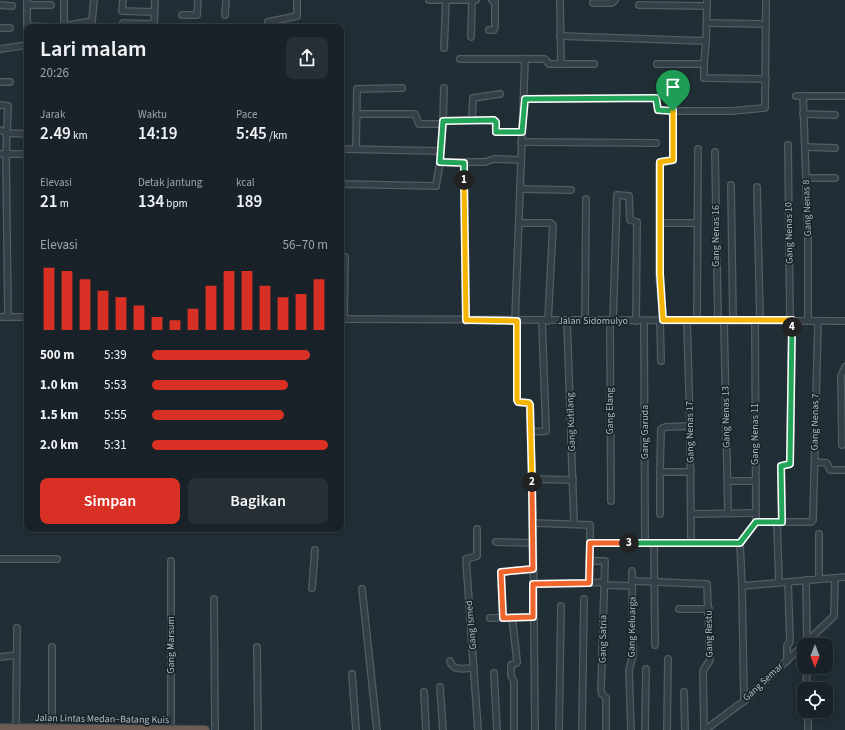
<!DOCTYPE html>
<html lang="id">
<meta charset="utf-8">
<style>
:root{--surface:#192228;--page:#262f34;--text:#f1f3f6;--muted:#9fa4a8;--line:#373f45;--accent:#d93025}
body{margin:0;font-family:"Source Sans 3",sans-serif;background:var(--page);color:var(--text);height:100vh;display:flex;flex-direction:column;font-size:15px;white-space:nowrap}
*{box-sizing:border-box;margin:0}
p{font-size:13px;color:var(--muted)}
.icon{flex:none;width:22px;height:22px;fill:none;stroke:currentColor;stroke-width:2;stroke-linecap:round;stroke-linejoin:round}
.map{position:relative;flex:1;overflow:hidden}
.panel{position:absolute;left:24px;top:24px;width:320px;height:508px;display:flex;flex-direction:column;background:var(--surface);border-radius:8px;box-shadow:0 2px 10px #0003,0 0 0 1px var(--line)}
.panel>*{flex:none}
.needle{width:26px;rotate:180deg}
.tools{position:absolute;left:797px;top:638px;display:grid;gap:8px}
.tools a{display:grid;place-items:center;width:36px;height:36px;border-radius:8px;background:var(--surface);box-shadow:0 2px 10px #0003,0 0 0 1px var(--line);font-size:20px}
.pin{position:absolute;display:grid;place-items:center;width:34px;height:34px;color:#fff;margin:-41px -17px;border-radius:50% 50% 50% 0;rotate:-45deg;box-shadow:0 0 4px #0007}
.pin .icon{rotate:45deg}
.km{position:absolute;width:20px;height:20px;margin:-10px;border-radius:50%;background:#222;color:#fff;font-size:11px;line-height:20px;text-align:center}
.round{display:grid;place-items:center;flex:none;width:42px;height:42px;border-radius:8px;background:var(--page)}
.overview{display:flex;align-items:center;justify-content:space-between;height:68px;padding:0 16px}
h1{font-size:22px;font-weight:600;line-height:30px}
.metrics{display:grid;grid-template-columns:repeat(3,1fr);gap:6px;height:68px;padding:4px 16px}
.metrics div{display:grid;align-content:center}
.metrics b{font-size:17px;font-weight:600}
.metrics small{font-size:11px;font-weight:400}
.metrics p{font-size:11px}
.chart{height:112px;padding:8px 16px}
.chart p{display:flex;justify-content:space-between}
.chart svg{width:100%;height:72px;margin-top:4px;stroke:var(--accent);stroke-width:6}
.primary-button{display:flex;gap:8px;margin-top:auto;padding:8px 16px}
.primary-button a{flex:1;height:46px;border-radius:8px;background:var(--accent);color:#fff;font-size:16px;font-weight:600;line-height:46px;text-align:center}
.primary-button a+a{background:var(--page);color:var(--text)}
ul{padding:0 16px;list-style:none;font-size:13px}
li{display:grid;grid-template-columns:64px 48px 1fr;align-items:center;height:30px}
li i{height:10px;border-radius:5px;background:var(--accent)}
.map>svg:first-child{display:block}
</style>
<div class="map">
<svg width="845" height="730" viewBox="0 0 845 730">
<rect width="100%" height="100%" fill="#212e36"/>
<g fill="none" stroke-linecap="round" stroke-linejoin="round">
<!-- minor casing -->
<g stroke="#525d64" stroke-width="8">
<g id="minor">
<path d="M27 0V27"/>
<path d="M123 0 122 11 154 12"/>
<path d="M429 0H446L444 48"/>
<path d="M446 0H476"/>
<path d="M560 0 561 64"/>
<path d="M593 3H612L615 0"/>
<path d="M0 5 12 6"/>
<path d="M27 5H51"/>
<path d="M707 6V0"/>
<path d="M182 15H197L198 0"/>
<path d="M225 15 226 0"/>
<path d="M268 22 297 16V0"/>
<path d="M123 23 154 24 155 0"/>
<path d="M707 23 766 24"/>
<path d="M27 26 47 27"/>
<path d="M64 26 92 21 94 0"/>
<path d="M64 27V0"/>
<path d="M0 28H10"/>
<path d="M489 30H494L495 27V2L492 0"/>
<path d="M560 36 706 41 707 6 639 5"/>
<path d="M471 37 472 0"/>
<path d="M0 49 27 45"/>
<path d="M460 59H545L549 64H594"/>
<path d="M657 64H704V78L766 79"/>
<path d="M704 64 706 41"/>
<path d="M0 82H10"/>
<path d="M796 96H845"/>
<path d="M803 96 808 235V321"/>
<path d="M525 99 656 98 658 110 673 111"/>
<path d="M0 105 8 106 6 154 8 317"/>
<path d="M356 114H415L419 124H442"/>
<path d="M803 114 835 115"/>
<path d="M472 120 495 121 496 132H522"/>
<path d="M443 121 444 88"/>
<path d="M0 130 7 133 27 134"/>
<path d="M521 142 656 143"/>
<path d="M788 145 790 320"/>
<path d="M805 147 835 148"/>
<path d="M341 149 440 151"/>
<path d="M356 149 357 89 402 88"/>
<path d="M715 152 718 320"/>
<path d="M0 154H27"/>
<path d="M440 162H485L494 159 520 160"/>
<path d="M464 163 466 321"/>
<path d="M806 178H835"/>
<path d="M341 184 436 186 440 162 443 121 472 120 473 98 500 94"/>
<path d="M731 185 733 320"/>
<path d="M757 187 760 320"/>
<path d="M521 189 571 190"/>
<path d="M519 223H551L553 225 548 321"/>
<path d="M659 223H696"/>
<path d="M0 317H27"/>
<path d="M341 319 845 321"/>
<path d="M344 319 345 257"/>
<path d="M660 320 661 361"/>
<path d="M663 320 659 274V164L673 160V111H732L765 108 766 0"/>
<path d="M687 320 690 426 691 543"/>
<path d="M697 320 698 149"/>
<path d="M724 320 728 513"/>
<path d="M515 321 525 59"/>
<path d="M517 321V400L518 402 529 403 530 405 533 523"/>
<path d="M567 321 574 523"/>
<path d="M585 321 586 199"/>
<path d="M610 321 611 501"/>
<path d="M613 321 617 195 629 196 630 220 637 222 636 321"/>
<path d="M644 321 645 543"/>
<path d="M531 432 546 431 542 321"/>
<path d="M842 445 841 376 845 367"/>
<path d="M815 462 827 463 830 470H845"/>
<path d="M660 471 661 429 665 427 690 426"/>
<path d="M532 479 573 480"/>
<path d="M728 481H755"/>
<path d="M660 514V472H691"/>
<path d="M692 514 755 513"/>
<path d="M756 522H811L813 520 818 321"/>
<path d="M777 522 779 583"/>
<path d="M782 522 781 466 790 464 792 320"/>
<path d="M477 529V556L466 559 478 730"/>
<path d="M496 542 533 543"/>
<path d="M654 543 655 645"/>
<path d="M740 543 756 522 755 320"/>
<path d="M0 559H57"/>
<path d="M589 561H605L601 690 602 694 606 698V730"/>
<path d="M819 579V534"/>
<path d="M806 580 807 642"/>
<path d="M632 581 707 584 710 660 703 671 704 730"/>
<path d="M589 583 604 582"/>
<path d="M533 584 589 583 590 543"/>
<path d="M604 585 632 586"/>
<path d="M742 586 744 701"/>
<path d="M312 588 315 550"/>
<path d="M362 589 377 730"/>
<path d="M214 599 215 730"/>
<path d="M679 609H709"/>
<path d="M503 617 501 572 533 569"/>
<path d="M512 617 517 661V663L511 665V676L514 681V730"/>
<path d="M490 618 533 617"/>
<path d="M52 647V730"/>
<path d="M257 647 258 730"/>
<path d="M0 657 17 655"/>
<path d="M450 661C453 672 465 668 474 668"/>
<path d="M787 661V646L790 642 788 582"/>
<path d="M806 667 807 689"/>
<path d="M494 673 497 730"/>
<path d="M352 674 356 730"/>
<path d="M440 687 443 730"/>
<path d="M424 692 426 730"/>
<path d="M684 692 685 730"/>
<path d="M808 711V730"/>
<path d="M16 728 17 628"/>
<path d="M171 730V561"/>
<path d="M535 730 533 523 590 525V543H740L742 586 845 577"/>
<path d="M559 730 561 606"/>
<path d="M582 730 584 599"/>
<path d="M631 730 629 670 633 655 632 571"/>
<path d="M645 730 646 669"/>
<path d="M667 730 668 659"/>
<path d="M705 730 744 701 834 616 835 578"/>
</g>
</g>
<!-- highway casing -->
<g stroke="#3f4a51" stroke-width="10">
<path id="highway" d="M0 728 205 730"/>
</g>
<!-- minor -->
<use href="#minor" stroke="#343f47" stroke-width="5.5"/>
<!-- highway -->
<use href="#highway" stroke="#6c5c52" stroke-width="8"/>
</g>
<g fill="none" stroke-linecap="round" stroke-linejoin="round">
<!-- split-1 casing -->
<g stroke="#fff" stroke-width="8">
<path id="split-1" d="M464 180V163L440 162 443 121 494 120 496 122V132H522L525 99 656 98 658 110 673 111"/>
</g>
<!-- split-2 casing -->
<g stroke="#fff" stroke-width="8">
<path id="split-2" d="M464 180 466 320 517 321V400L518 402 529 403 530 405 532 482"/>
</g>
<!-- split-3 casing -->
<g stroke="#fff" stroke-width="8">
<path id="split-3" d="M532 482 533 569 501 572 503 618 533 617V584L589 583 590 543H629"/>
</g>
<!-- split-4 casing -->
<g stroke="#fff" stroke-width="8">
<path id="split-4" d="M629 543H740L756 522H782L781 466 790 464 792 327"/>
</g>
<!-- split-5 casing -->
<g stroke="#fff" stroke-width="8">
<path id="split-5" d="M673 111V160L660 162V274L663 320H792V327"/>
</g>
<!-- split-1 -->
<use href="#split-1" stroke="#22a559" stroke-width="5"/>
<!-- split-2 -->
<use href="#split-2" stroke="#f5b400" stroke-width="5"/>
<!-- split-3 -->
<use href="#split-3" stroke="#f0652b" stroke-width="5"/>
<!-- split-4 -->
<use href="#split-4" stroke="#22a559" stroke-width="5"/>
<!-- split-5 -->
<use href="#split-5" stroke="#f5b400" stroke-width="5"/>
</g>
<g text-anchor="middle" dominant-baseline="central" stroke-width="3.5" stroke-linejoin="round" paint-order="stroke">
<!-- street labels -->
<g font-size="10" fill="#afbbc3" stroke="#1a242b">
<text transform="translate(807 208) rotate(-92)">Gang Nenas 8</text>
<text transform="translate(789 233) rotate(-91)">Gang Nenas 10</text>
<text transform="translate(716 236) rotate(-90)">Gang Nenas 16</text>
<text x="593" y="321">Jalan Sidomulyo</text>
<text transform="translate(610 411) rotate(-90)">Gang Elang</text>
<text transform="translate(726 417) rotate(-91)">Gang Nenas 13</text>
<text transform="translate(571 422) rotate(-92)">Gang Kutilang</text>
<text transform="translate(815 422) rotate(-89)">Gang Nenas 7</text>
<text transform="translate(645 432) rotate(-90)">Gang Garuda</text>
<text transform="translate(690 432) rotate(-91)">Gang Nenas 17</text>
<text transform="translate(755 434) rotate(-90)">Gang Nenas 11</text>
<text transform="translate(471 625) rotate(-95)">Gang Ismed</text>
<text transform="translate(632 627) rotate(-89)">Gang Keluarga</text>
<text transform="translate(709 634) rotate(-91)">Gang Restu</text>
<text transform="translate(603 639) rotate(-89)">Gang Satria</text>
<text transform="translate(171 645) rotate(-90)">Gang Marsum</text>
<text transform="translate(763 682) rotate(-43)">Gang Semar</text>
<text transform="translate(102 719) rotate(1)">Jalan Lintas Medan–Batang Kuis</text>
</g>
</g>
</svg>
<div class="tools">
<a><svg class="needle" viewBox="-14 -14 28 28"><path d="M0-13l5 13h-10z" fill="#e53935"/><path d="M0 13l5-13h-10z" fill="#9fa4a8"/></svg></a>
<a><svg class="icon" aria-label="locate" viewBox="0 0 24 24"><circle cx="12" cy="12" r="6"/><path d="M12 2v4M12 18v4M2 12h4M18 12h4"/></svg></a>
</div>
<div class="pin" style="left:673px;top:111px;background:#1e9e55"><svg class="icon" aria-label="arrive" viewBox="0 0 24 24"><path d="M6 21V4h12l-3 4 3 4H6"/></svg></div>
<b class="km" style="left:464px;top:180px">1</b>
<b class="km" style="left:532px;top:482px">2</b>
<b class="km" style="left:629px;top:543px">3</b>
<b class="km" style="left:792px;top:327px">4</b>
<section class="panel">
<div class="overview"><div><h1>Lari malam</h1><p>20:26</p></div><a class="round"><svg class="icon" aria-label="share" viewBox="0 0 24 24"><path d="M12 15V3M7 8l5-5 5 5M5 13v7h14v-7"/></svg></a></div>
<div class="metrics">
<div><p>Jarak</p><b>2.49<small> km</small></b></div>
<div><p>Waktu</p><b>14:19</b></div>
<div><p>Pace</p><b>5:45<small> /km</small></b></div>
</div>
<div class="metrics">
<div><p>Elevasi</p><b>21<small> m</small></b></div>
<div><p>Detak jantung</p><b>134<small> bpm</small></b></div>
<div><p>kcal</p><b>189</b></div>
</div>
<div class="chart"><p><span>Elevasi</span>56–70 m</p>
<svg viewBox="0 0 160 44" preserveAspectRatio="none"><path d="M5 44V6M15 44V8M25 44V13M35 44V20M45 44V24M55 44V29M65 44V36M75 44V38M85 44V31M95 44V17M105 44V8M115 44V8M125 44V17M135 44V24M145 44V22M155 44V13"/></svg>
</div>
<ul>
<li><b>500 m</b>5:39<i style="width:90%"></i></li>
<li><b>1.0 km</b>5:53<i style="width:77%"></i></li>
<li><b>1.5 km</b>5:55<i style="width:75%"></i></li>
<li><b>2.0 km</b>5:31<i style="width:100%"></i></li>
</ul>
<div class="primary-button"><a>Simpan</a><a>Bagikan</a></div>
</section>
</div>
